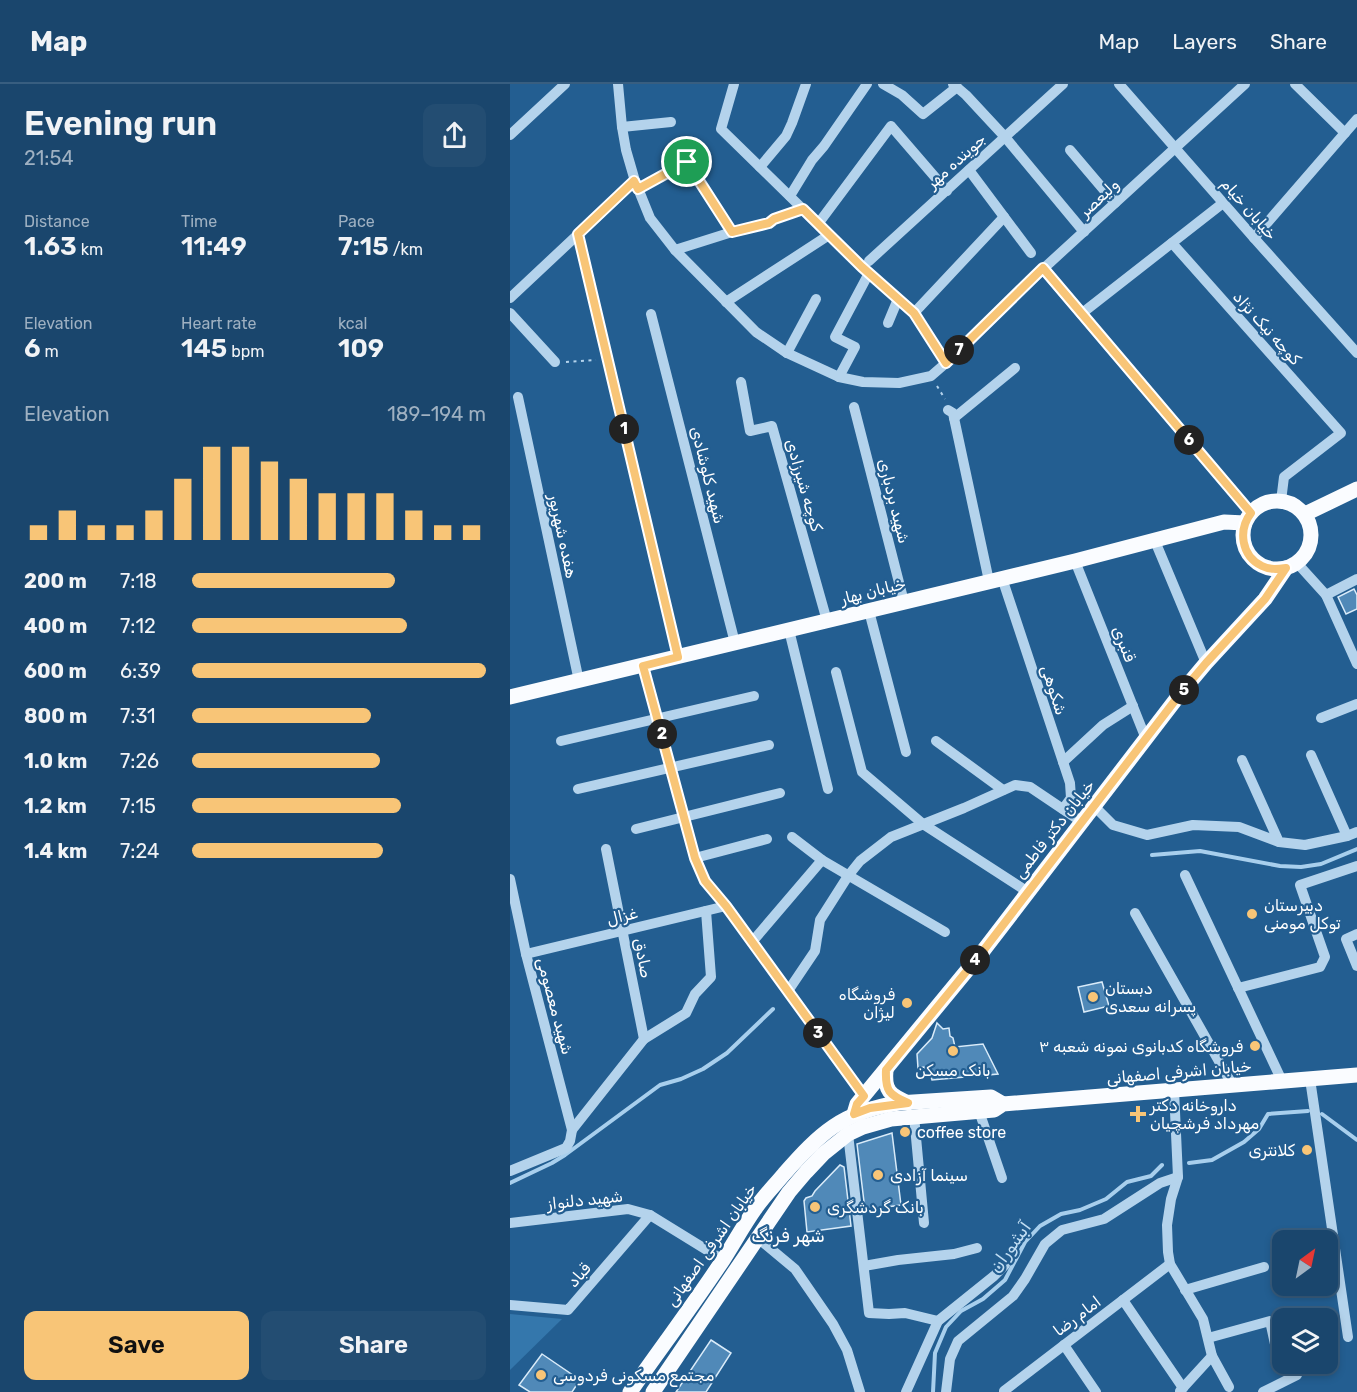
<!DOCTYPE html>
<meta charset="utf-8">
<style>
:root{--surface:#1a466d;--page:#234d72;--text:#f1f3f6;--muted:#9fb1c2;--line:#385e80;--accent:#f8c577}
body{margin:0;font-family:Rubik,Vazirmatn,sans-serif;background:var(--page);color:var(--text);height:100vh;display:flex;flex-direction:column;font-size:22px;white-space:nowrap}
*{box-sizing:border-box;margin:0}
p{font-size:20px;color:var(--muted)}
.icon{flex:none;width:33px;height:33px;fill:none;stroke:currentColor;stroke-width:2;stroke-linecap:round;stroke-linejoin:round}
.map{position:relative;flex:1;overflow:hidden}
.details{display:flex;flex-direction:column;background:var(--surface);width:510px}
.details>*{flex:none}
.needle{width:39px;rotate:33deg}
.fabs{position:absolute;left:762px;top:1146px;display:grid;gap:12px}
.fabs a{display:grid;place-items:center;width:66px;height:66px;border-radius:12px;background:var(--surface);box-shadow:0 3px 9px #0003,0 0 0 2px var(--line);font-size:30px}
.pin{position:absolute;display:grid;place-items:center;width:51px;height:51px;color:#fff;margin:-26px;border:3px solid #fff;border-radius:50%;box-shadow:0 2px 6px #0007}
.km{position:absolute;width:30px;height:30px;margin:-15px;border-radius:50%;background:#222;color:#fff;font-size:16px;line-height:30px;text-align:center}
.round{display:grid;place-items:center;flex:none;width:63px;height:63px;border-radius:12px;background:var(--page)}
.summary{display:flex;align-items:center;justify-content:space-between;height:102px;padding:0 24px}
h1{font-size:33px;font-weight:600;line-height:45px}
.figures{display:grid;grid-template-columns:repeat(3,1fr);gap:9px;height:102px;padding:6px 24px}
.figures div{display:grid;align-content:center}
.figures b{font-size:26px;font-weight:600}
.figures small{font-size:16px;font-weight:400}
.figures p{font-size:16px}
.chart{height:168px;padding:12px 24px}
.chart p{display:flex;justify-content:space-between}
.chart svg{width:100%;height:108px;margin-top:6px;stroke:var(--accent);stroke-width:6}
.primary-button{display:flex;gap:12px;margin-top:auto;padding:12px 24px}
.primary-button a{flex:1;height:69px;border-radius:12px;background:var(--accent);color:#111;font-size:24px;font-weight:600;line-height:69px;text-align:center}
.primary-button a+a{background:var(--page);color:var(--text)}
ul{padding:0 24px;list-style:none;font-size:20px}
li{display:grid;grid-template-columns:96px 72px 1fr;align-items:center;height:45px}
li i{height:15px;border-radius:8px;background:var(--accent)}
header{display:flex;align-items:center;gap:36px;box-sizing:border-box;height:84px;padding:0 30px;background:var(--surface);border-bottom:2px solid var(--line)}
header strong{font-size:28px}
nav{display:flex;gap:33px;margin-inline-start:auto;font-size:21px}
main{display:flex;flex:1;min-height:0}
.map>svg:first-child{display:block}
</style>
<header>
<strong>Map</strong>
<nav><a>Map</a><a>Layers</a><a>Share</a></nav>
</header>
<main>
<section class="details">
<div class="summary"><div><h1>Evening run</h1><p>21:54</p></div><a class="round"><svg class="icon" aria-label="share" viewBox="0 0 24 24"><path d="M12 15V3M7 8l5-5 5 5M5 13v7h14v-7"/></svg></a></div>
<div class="figures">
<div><p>Distance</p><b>1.63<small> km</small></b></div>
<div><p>Time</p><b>11:49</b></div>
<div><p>Pace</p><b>7:15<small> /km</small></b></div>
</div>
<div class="figures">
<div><p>Elevation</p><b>6<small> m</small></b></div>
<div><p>Heart rate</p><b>145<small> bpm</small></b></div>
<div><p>kcal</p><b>109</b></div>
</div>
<div class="chart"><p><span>Elevation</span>189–194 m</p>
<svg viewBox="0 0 160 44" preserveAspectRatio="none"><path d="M5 44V38M15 44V32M25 44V38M35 44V38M45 44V32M55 44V19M65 44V6M75 44V6M85 44V12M95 44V19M105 44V25M115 44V25M125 44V25M135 44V32M145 44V38M155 44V38"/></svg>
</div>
<ul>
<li><b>200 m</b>7:18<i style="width:69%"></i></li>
<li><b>400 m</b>7:12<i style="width:73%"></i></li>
<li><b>600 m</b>6:39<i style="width:100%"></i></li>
<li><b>800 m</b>7:31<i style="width:61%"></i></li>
<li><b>1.0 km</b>7:26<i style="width:64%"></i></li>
<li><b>1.2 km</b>7:15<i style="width:71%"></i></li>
<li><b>1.4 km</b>7:24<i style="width:65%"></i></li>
</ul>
<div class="primary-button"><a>Save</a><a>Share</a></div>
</section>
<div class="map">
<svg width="847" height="1308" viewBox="0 0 847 1308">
<rect width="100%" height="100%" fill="#235e91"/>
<!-- green -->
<path fill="#3477ac" d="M0 1230 52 1235 0 1286Z"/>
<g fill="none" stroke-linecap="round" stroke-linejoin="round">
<!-- stream -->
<g stroke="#a8cfed" stroke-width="4">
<path d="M642 771 690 767 770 782 791 783 811 780 847 765"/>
<path d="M812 1030 847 1056"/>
<path d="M679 1079 702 1076 734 1058 749 1045 758 1030 798 1027"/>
<path d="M0 1099 42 1079 55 1071 150 1001 171 995 193 985 217 969 263 925"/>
<path d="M423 1308 425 1269 436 1243 451 1227 473 1215 495 1196 515 1158 530 1142 551 1130 570 1126 596 1115 617 1098 641 1092 652 1081"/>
</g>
</g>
<!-- building -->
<g fill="#5089b8" stroke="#d9ebf9" stroke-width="1.5">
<path d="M844 505 847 511V525L836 530 828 513Z"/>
<path d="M592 898 599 922 574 928 568 903Z"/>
<path d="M427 939 433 945 439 944 440 952 443 954 445 963 473 960 488 990 422 996 420 989 414 983 408 984 407 970 422 954Z"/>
<path d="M382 1049 391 1121 355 1126 347 1060Z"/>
<path d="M330 1081 334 1083 341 1142 297 1148 294 1117 296 1114 302 1112 305 1107Z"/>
<path d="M201 1256 221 1269 196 1308H166Z"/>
<path d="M32 1270 70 1296 62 1308H20L9 1301Z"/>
</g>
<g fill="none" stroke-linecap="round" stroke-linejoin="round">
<!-- path -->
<g stroke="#b4d3ec" stroke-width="2" stroke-dasharray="3 4.5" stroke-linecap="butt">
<path d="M56 278 86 276"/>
<path d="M427 302 435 315"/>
</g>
<!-- minor -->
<g stroke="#b4d3ec" stroke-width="10">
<path d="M108 0 112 43 116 66 125 97 140 134 165 166 246 248 277 269 329 293 353 298 389 299 421 292 436 279 533 185 735 0"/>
<path d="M224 0 211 45 352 183 404 229 436 279"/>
<path d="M373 0 392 11 413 30 447 3"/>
<path d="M443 0 456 11 495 53 574 148"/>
<path d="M609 0 744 154 847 269"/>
<path d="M785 0 835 49"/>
<path d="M112 43 161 38"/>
<path d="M0 51 55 0"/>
<path d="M560 66 605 119"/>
<path d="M250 83 276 52 282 39 296 0"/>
<path d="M459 86 521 169"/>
<path d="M128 105 177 78 222 148"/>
<path d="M280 112 302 76 314 62 357 0"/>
<path d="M308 140 381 42 437 107"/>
<path d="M68 150 168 573"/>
<path d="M744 154 847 35"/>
<path d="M662 159 831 349 774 393 771 417"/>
<path d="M165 166 222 148 259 139 264 135 293 125"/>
<path d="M359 177 553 0"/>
<path d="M533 185 741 429"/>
<path d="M0 214 125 97"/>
<path d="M216 218 319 151"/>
<path d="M0 229 45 278"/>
<path d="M404 229 494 133"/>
<path d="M141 230 225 559"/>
<path d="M571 230 713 119"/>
<path d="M378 239 388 215"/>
<path d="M277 269 306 215"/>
<path d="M329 293 345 263 325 253 359 189"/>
<path d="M231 298 240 347 262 342 317 537"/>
<path d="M8 313 69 597"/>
<path d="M344 323 394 518"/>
<path d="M438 326 443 329 444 334 479 497"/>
<path d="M444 334 505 284"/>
<path d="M645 457 696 579"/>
<path d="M565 477 636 655"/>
<path d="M787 479 816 511 847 580"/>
<path d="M492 494 560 699 561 714 553 725"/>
<path d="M816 511 847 495"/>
<path d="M359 527 396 668"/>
<path d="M279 546 318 705"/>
<path d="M133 582 185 774 195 797 216 822 354 1012"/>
<path d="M326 588 352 688 413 740 518 808"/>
<path d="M811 634 847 620"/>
<path d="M51 657 244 612"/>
<path d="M426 657 493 706"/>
<path d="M801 671 837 752"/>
<path d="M732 676 769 758 795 761 837 752 847 748"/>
<path d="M553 678 593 641 623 622"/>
<path d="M68 705 259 661"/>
<path d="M584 722 603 741 637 751 683 741 729 743 769 758"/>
<path d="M126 745 270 709"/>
<path d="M282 753 312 776 435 848"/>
<path d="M96 765 134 955"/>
<path d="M185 774 257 755"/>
<path d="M675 791 772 997"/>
<path d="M0 795 16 870 62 1046 60 1057 56 1064 0 1087"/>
<path d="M625 829 723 1002"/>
<path d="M847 850 836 855 847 882"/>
<path d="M242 858 312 776"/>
<path d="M16 870 216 822"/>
<path d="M728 904 810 883 815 873 790 801 847 782"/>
<path d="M278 907 305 867 310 836 338 792 350 777 381 753 454 724 505 701 520 703 572 738"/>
<path d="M800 995 838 1253"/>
<path d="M664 1006 668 1093 661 1115 657 1141 658 1168 660 1180 693 1235 702 1272 719 1303"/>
<path d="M469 1027 492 1094"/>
<path d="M404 1032 414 1139"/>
<path d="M62 1046 134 955 176 929 185 910 201 893 196 827"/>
<path d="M338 1050 359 1229 379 1230 395 1229 428 1237"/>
<path d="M0 1139 118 1125 140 1131 213 1176"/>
<path d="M249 1155 285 1185 323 1240 337 1266 350 1308"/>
<path d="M354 1182 388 1176 444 1170 467 1164"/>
<path d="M675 1206 754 1183"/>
<path d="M613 1216 673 1304"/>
<path d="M0 1221 58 1226 140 1131"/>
<path d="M698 1254 760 1237 768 1274 772 1273"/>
<path d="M554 1261 586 1308"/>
<path d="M670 1307 702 1272"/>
<path d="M396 1308 428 1237 484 1192 495 1181"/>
<path d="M436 1308 440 1275 448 1257 503 1212 515 1195 535 1160 552 1146 594 1135 650 1099 668 1093"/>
<path d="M495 1308 494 1307 660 1180"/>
<path d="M753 1308 787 1291"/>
</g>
<!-- major -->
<g stroke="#fafcff" stroke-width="15">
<circle cx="767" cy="451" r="34"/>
<path d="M795 430 847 405"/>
<path d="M0 613 565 477 714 438 735 439"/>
<path d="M376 986C374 1007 380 1011 398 1019"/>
<path d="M344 1030 347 1020 473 867 670 610 696 579 755 515 776 484"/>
<path d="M120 1308C151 1264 183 1221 213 1176 224 1159 233 1142 245 1125 253 1113 264 1102 274 1090 310 1049 332 1028 388 1019L481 1013 493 1020"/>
<path d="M143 1308 279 1108 296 1088 313 1070 338 1050 353 1043 381 1035 484 1026 493 1020 847 991"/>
</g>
</g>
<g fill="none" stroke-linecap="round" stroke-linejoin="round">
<!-- route casing -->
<g stroke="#fff" stroke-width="12">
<path id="route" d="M177 78 222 148 259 139 264 135 293 125 352 183 404 229 436 279 533 184 741 429C728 446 731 472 752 482 760 486 768 485 776 484L755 515 696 579 670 610 473 867 376 986C375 1007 379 1011 398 1019L360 1024 344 1030 347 1020 354 1012 216 822 195 797 185 774 133 582 168 573 68 150 124 97 128 105Z"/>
</g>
<!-- route -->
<use href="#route" stroke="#f8c577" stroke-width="8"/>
</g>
<!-- markers -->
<g fill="#f8c577" stroke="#235e91" stroke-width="2">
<circle cx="742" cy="830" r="6"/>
<circle cx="583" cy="913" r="6"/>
<circle cx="397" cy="919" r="6"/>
<circle cx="745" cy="962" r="6"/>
<circle cx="443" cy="967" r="6"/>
<path d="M625 1021h6v6h6v6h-6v6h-6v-6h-6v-6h6z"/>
<circle cx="395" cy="1048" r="6"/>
<circle cx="797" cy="1066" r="6"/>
<circle cx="368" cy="1091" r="6"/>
<circle cx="305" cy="1123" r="6"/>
<circle cx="31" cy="1291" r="6"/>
</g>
<g text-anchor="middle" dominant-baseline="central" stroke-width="4.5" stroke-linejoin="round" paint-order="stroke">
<!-- street labels -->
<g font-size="16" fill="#fff" stroke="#235e91">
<text transform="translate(446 77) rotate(-42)">جوینده مهر</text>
<text transform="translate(589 114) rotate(-43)">ولیعصر</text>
<text transform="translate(739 125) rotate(49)">خیابان خیام</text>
<text transform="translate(757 244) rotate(48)">کوچه نیک نژاد</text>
<text transform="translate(198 391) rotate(76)">شهید کلوشادی</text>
<text transform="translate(294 401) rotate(74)">کوچه شیرزادی</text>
<text transform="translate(384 417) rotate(76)">شهید بردباری</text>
<text transform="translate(53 452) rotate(78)">هفده شهریور</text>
<text transform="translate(363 507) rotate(-14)">خیابان بهار</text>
<text transform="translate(614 560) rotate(68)">قنبری</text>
<text transform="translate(544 606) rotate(72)">شکوهی</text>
<text transform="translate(544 745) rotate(-52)">خیابان دکتر فاطمی</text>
<text transform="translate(112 832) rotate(-14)">غزال</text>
<text transform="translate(133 874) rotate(79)">صادق</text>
<text transform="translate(45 922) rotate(75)">شهید معصومی</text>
<text transform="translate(669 988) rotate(-5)">خیابان اشرفی اصفهانی</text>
<text transform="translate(75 1116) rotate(-6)">شهید دلنواز</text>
<text transform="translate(201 1161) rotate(-55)">خیابان اشرفی اصفهانی</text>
<text transform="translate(69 1191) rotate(-49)">قباد</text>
<text transform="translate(567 1232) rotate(-37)">امام رضا</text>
</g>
<!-- poi labels -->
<g font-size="16" fill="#fff" stroke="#235e91" text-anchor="start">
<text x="754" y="821">دبیرستان<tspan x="754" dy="18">توکل مومنی</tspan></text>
<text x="595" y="904">دبستان<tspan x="595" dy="18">پسرانه سعدی</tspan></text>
<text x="385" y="910" text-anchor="end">فروشگاه<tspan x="385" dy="18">لیژان</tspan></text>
<text x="733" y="962" text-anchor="end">فروشگاه کدبانوی نمونه شعبه ۳</text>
<text x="443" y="986" text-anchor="middle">بانک مسکن</text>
<text x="640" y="1021">داروخانه دکتر<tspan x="640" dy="18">مهرداد فرشچیان</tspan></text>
<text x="407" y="1048">coffee store</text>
<text x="785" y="1066" text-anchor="end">کلانتری</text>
<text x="380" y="1091">سینما آزادی</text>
<text x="317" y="1123">بانک گردشگری</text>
<text x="43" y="1291">مجتمع مسکونی فردوسی</text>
</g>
<!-- neighbourhood labels -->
<g font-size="18" fill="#fff" stroke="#235e91">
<text x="278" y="1152">شهر فرنگ</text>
</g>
<!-- water labels -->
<g font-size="18" font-style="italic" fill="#c0ddf3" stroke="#235e91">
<text transform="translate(500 1163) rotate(-54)">آبشوران</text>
</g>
</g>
</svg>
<div class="fabs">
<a><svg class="needle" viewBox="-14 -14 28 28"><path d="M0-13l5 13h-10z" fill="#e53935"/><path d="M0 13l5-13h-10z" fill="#9fb1c2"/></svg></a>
<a><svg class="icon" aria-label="layers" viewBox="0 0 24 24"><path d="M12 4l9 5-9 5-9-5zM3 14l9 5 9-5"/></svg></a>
</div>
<div class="pin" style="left:177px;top:78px;background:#1e9e55"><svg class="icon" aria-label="arrive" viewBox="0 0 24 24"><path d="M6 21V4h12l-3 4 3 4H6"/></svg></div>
<b class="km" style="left:114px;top:345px">1</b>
<b class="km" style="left:152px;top:650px">2</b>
<b class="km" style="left:308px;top:949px">3</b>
<b class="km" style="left:465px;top:876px">4</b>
<b class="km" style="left:674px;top:606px">5</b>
<b class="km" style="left:679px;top:356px">6</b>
<b class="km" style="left:449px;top:266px">7</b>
</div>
</main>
